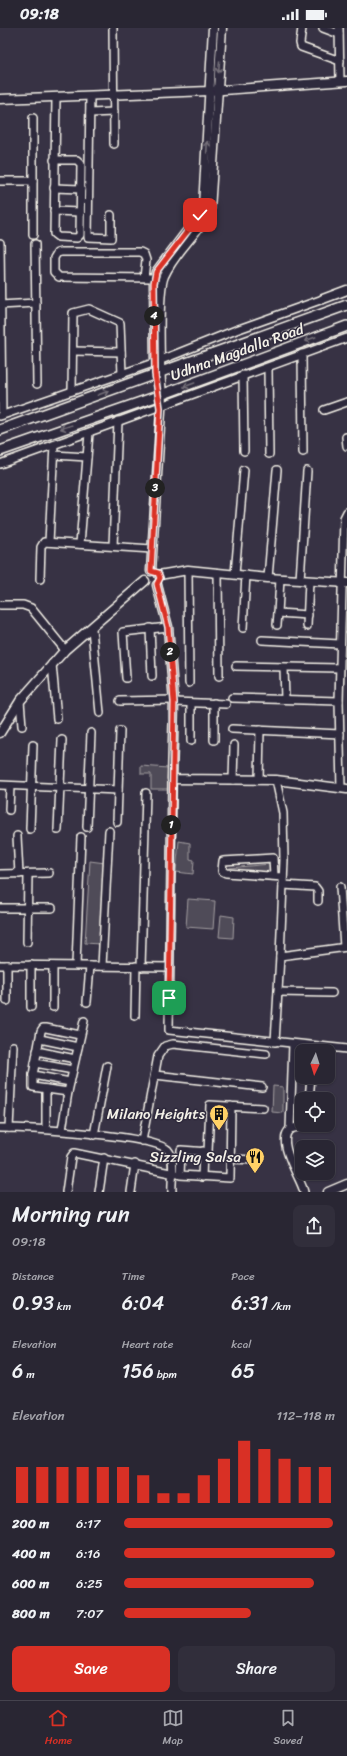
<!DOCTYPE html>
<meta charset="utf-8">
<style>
:root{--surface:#292633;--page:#312e3b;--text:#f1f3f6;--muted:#a5a5ac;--line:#45434e;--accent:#d93025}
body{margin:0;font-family:Sriracha,sans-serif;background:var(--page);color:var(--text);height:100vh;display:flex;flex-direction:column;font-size:15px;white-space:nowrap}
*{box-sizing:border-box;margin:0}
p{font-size:13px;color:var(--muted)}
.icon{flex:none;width:22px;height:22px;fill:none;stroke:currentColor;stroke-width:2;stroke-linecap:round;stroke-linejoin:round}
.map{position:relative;height:1164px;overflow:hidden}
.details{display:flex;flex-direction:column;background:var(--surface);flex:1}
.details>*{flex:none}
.needle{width:26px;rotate:184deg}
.controls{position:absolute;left:295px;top:1016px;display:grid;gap:8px}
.controls a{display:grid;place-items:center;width:40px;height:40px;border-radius:8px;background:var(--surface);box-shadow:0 1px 3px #0004,0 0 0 1px var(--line);font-size:20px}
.pin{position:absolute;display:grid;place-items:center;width:34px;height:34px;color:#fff;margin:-17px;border-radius:8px;box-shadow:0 2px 6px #0006}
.km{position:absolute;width:20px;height:20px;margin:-10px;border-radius:50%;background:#222;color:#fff;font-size:11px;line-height:20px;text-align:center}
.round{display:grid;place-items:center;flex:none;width:42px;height:42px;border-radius:8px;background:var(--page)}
.overview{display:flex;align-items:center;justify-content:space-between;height:68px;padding:0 12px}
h1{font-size:22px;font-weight:600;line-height:30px}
.stats{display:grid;grid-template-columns:repeat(3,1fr);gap:6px;height:68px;padding:4px 12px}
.stats div{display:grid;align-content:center}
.stats b{font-size:20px;font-weight:600}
.stats small{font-size:11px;font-weight:400}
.stats p{font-size:11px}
.chart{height:112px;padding:8px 12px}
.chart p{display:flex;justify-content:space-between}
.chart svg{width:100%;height:72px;margin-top:4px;stroke:var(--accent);stroke-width:6}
.action{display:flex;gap:8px;margin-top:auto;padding:8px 12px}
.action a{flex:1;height:46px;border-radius:8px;background:var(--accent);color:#fff;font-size:16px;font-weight:600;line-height:46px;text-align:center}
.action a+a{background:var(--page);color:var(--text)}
ul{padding:0 12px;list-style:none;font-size:13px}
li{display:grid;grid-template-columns:64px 48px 1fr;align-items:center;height:30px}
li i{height:10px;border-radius:5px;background:var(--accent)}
.status{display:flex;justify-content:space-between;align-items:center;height:28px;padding:0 20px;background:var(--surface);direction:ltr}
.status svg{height:11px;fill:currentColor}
.tab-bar{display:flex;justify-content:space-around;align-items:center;height:56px;border-top:1px solid var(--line);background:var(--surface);font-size:11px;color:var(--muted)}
.tab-bar a{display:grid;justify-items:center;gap:2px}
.tab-bar .active{color:var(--accent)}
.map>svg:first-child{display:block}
</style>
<div class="status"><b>09:18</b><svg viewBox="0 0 49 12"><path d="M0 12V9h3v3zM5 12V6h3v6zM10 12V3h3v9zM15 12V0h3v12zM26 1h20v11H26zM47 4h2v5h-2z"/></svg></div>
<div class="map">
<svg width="347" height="1164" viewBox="0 0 347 1164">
<rect width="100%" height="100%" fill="#373244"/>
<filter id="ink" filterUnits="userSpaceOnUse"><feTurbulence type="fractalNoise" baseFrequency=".025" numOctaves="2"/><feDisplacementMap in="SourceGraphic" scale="8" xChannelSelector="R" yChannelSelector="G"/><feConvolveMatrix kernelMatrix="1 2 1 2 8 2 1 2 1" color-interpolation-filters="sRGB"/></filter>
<g filter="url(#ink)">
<!-- green -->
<g fill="#504b59" stroke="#a29ea0">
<path d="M141 738 168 740V761H151V746H141Z"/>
<path d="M179 813 190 815V831L194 832 193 846 176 844Z"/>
<path d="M90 833 105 835 100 916 85 915Z"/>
<path d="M270 836 269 846 228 847 229 840Z"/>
<path d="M188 871 215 873 213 901 186 899Z"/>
<path d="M221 887 234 889 233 910 219 909Z"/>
<path d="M273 1058 283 1059V1085L272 1084Z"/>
</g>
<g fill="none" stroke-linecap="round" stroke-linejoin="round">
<!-- minor casing -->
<g stroke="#f4f1e8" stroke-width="10">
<g id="minor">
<path d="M113 0 114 116"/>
<path d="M302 0 300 15 301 19 340 33"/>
<path d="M323 0 339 6"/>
<path d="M339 0 340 53"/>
<path d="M90 68 88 209 111 210V187"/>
<path d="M90 85 114 84"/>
<path d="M54 132H77L81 136 80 207 77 210 58 209 54 206 56 70"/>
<path d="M0 153H33"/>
<path d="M54 160 81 161"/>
<path d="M54 183 80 184"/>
<path d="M33 207V90"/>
<path d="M0 215 2 387"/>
<path d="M35 216 37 356"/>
<path d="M144 250 146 232 144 226 140 224H61L57 225 54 230V244L59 249 154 250"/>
<path d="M0 277 36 275"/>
<path d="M73 323 121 324"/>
<path d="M302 326 303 424"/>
<path d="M268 340 269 426"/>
<path d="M243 347 244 423"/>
<path d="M72 363 73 285 89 281 120 295 122 346"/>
<path d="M324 382 347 374"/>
<path d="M0 388 156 334 236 302 323 271"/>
<path d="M346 409 347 418"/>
<path d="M54 427 87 429"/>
<path d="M0 436C116 395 231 352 347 310"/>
<path d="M49 514 54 417"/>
<path d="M80 516 89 405"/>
<path d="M113 518 118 393"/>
<path d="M188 542 189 655"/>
<path d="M218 545 219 648"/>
<path d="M235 546 244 442"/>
<path d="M268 550 277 442"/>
<path d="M40 551 41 519 44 514 152 521"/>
<path d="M280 551 278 585 308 587"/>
<path d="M300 552 307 443"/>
<path d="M0 577H23L31 580 65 622"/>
<path d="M277 597 278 585"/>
<path d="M307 598 309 553"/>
<path d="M150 600 152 648"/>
<path d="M243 600 246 547"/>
<path d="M92 601 100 685"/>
<path d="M262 612 340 616"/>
<path d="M52 636 57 691"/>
<path d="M236 638 339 640"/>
<path d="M284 640 285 671"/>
<path d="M126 650 123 604 168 599"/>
<path d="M232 670 339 673"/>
<path d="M20 673 22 698"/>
<path d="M120 673 174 672"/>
<path d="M174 674 226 676"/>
<path d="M214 675V712"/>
<path d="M232 701 340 706"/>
<path d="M191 713V675"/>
<path d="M172 751 169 1002 347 1021"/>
<path d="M233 752 234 717"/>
<path d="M259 752 260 702"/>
<path d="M276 752 283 785 284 832 280 928"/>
<path d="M0 757 118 762"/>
<path d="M341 760 339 673 344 490 347 484"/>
<path d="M9 782 10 758"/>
<path d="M117 794 120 703"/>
<path d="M87 799 91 705"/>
<path d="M30 801 33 717"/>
<path d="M58 802 62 712"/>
<path d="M17 808 19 846"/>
<path d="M0 846 49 845"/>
<path d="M274 848 273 830 223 833 222 843 226 845 283 849"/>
<path d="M283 857 315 859 318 863V873"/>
<path d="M340 859 344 919"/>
<path d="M0 880H52"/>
<path d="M27 914 28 846"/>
<path d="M0 937 170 939"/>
<path d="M31 937V979"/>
<path d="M76 937 81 809"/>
<path d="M102 938 109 803"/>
<path d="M141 939 146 765"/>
<path d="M278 964 332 965"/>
<path d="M7 973V937"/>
<path d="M87 974 90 938"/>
<path d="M53 979V938"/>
<path d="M135 988 136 938"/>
<path d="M40 1011 78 1019"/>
<path d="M275 1014 280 928 347 919"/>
<path d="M37 1023 75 1031"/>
<path d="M35 1035 73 1042"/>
<path d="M33 1047 70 1054"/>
<path d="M155 1047 262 1059"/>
<path d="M68 1064 33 1059V1047L41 1003 43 1000H46L80 1007"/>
<path d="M309 1071 311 1049"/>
<path d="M231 1078 230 1150 180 1147 181 1122 208 1124 210 1077 263 1080"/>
<path d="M0 1100C25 1100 154 1107 168 1122 176 1131 171 1153 172 1164"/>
<path d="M9 1100 13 1018"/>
<path d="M46 1101V1061"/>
<path d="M290 1101 293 1016"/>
<path d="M62 1102 68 1064 84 993"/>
<path d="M94 1107 107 1038"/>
<path d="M142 1113 158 1028 165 1018 173 1016 266 1026"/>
<path d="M230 1131 257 1132"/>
<path d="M202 1149 203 1123"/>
<path d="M66 1164 71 1129 74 1125 175 1146"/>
<path d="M99 1164 104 1130"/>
<path d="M131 1164 135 1136"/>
<path d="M304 1164C301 1150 275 1114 290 1101L306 1097"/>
</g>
</g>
<!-- tertiary casing -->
<g stroke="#f4f1e8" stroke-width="11">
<g id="tertiary">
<path d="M0 71 209 63 347 53"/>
<path d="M323 271 347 262"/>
<path d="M155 336 154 255 156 244 199 187 203 179 213 0"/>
<path d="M151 543 162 367C160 348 157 263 164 248 175 223 198 206 210 182L222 0"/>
<path d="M159 547 188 542 268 550 347 555"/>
<path d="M157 557 168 599 174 674 172 751 276 752 347 761"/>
<path d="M0 705 20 673 65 622 145 553"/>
<path d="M328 1164 347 1156"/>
</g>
</g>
<!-- secondary casing -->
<g stroke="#f4f1e8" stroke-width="12">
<g id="secondary">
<path d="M0 402 347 277"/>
<path d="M0 423 158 368 347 298"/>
</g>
</g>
<!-- minor -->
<use href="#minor" stroke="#2f2a3d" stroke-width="7"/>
<!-- tertiary -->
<use href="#tertiary" stroke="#2f2a3d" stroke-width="8"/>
<!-- secondary -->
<use href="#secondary" stroke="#2f2a3d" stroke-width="9"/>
</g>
<!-- one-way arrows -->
<defs><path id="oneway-shaft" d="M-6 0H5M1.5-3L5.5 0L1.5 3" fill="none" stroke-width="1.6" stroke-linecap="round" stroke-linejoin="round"/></defs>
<g stroke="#747079">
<use href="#oneway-shaft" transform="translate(219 39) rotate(95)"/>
<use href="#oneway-shaft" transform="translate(207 119) rotate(-87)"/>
<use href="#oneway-shaft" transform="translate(310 311) rotate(160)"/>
<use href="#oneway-shaft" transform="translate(189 357) rotate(160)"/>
<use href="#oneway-shaft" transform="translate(103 365) rotate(-21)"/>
<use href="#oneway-shaft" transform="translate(66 399) rotate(162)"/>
</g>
</g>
<g fill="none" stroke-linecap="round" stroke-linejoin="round" filter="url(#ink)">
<!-- route casing -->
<g stroke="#fff" stroke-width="8">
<path id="route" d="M169 970 174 674 168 599 157 556 160 550 158 545 151 543 160 380 155 346 154 255 156 244 200 187"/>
</g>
<!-- route -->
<use href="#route" stroke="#d93025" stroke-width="5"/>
</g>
<!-- icons -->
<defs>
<g id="building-pin" transform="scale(1)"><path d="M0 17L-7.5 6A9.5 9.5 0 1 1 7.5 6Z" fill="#ffd166" stroke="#2f2a3d"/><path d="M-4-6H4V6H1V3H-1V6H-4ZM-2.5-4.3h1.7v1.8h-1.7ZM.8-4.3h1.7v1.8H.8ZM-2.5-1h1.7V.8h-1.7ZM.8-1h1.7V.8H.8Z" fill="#111"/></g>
<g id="restaurant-pin" transform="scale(1)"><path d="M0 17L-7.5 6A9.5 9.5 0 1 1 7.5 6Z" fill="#ffd166" stroke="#2f2a3d"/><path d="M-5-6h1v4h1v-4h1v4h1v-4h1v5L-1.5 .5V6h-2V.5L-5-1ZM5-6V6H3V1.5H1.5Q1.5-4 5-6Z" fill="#111"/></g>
</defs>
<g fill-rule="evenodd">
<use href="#building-pin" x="219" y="1086"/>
<use href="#restaurant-pin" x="255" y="1129"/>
</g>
<g text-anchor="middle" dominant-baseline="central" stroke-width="3" stroke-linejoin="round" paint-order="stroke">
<!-- street labels -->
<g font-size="15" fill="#f4f1e8" stroke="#2f2a3d">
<text transform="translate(237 324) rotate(-20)">Udhna Magdalla Road</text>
</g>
<!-- poi labels -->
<g font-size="15" fill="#f4f1e8" stroke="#2f2a3d" text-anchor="end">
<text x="205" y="1086">Milano Heights</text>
<text x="241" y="1129">Sizzling Salsa</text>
</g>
</g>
</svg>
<div class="controls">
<a><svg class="needle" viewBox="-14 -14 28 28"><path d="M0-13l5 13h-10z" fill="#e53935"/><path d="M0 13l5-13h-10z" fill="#a5a5ac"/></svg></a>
<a><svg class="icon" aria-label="locate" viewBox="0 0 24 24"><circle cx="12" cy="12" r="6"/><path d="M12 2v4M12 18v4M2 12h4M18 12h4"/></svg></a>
<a><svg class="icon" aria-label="layers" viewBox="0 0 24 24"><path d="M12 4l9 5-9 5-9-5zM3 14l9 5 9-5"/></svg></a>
</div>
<div class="pin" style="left:169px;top:970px;background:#1e9e55"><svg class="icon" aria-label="arrive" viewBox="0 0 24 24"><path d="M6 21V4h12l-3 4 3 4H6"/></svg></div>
<div class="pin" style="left:200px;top:187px;background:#d93025"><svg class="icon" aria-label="check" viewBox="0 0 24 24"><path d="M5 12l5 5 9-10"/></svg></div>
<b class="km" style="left:171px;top:797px">1</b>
<b class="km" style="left:170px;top:624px">2</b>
<b class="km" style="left:155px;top:460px">3</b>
<b class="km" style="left:154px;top:288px">4</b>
</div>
<section class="details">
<div class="overview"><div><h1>Morning run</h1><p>09:18</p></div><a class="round"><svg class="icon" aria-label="share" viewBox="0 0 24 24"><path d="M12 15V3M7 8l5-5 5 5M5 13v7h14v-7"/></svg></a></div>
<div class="stats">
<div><p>Distance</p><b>0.93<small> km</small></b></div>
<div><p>Time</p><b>6:04</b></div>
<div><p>Pace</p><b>6:31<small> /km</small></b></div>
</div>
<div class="stats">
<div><p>Elevation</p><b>6<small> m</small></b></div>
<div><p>Heart rate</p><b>156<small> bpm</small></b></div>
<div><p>kcal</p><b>65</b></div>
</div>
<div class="chart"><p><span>Elevation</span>112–118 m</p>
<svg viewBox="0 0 160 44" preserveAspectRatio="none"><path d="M5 44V22M15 44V22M25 44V22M35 44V22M45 44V22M55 44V22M65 44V27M75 44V38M85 44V38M95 44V27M105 44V17M115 44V6M125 44V11M135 44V17M145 44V22M155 44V22"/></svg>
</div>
<ul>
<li><b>200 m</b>6:17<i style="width:99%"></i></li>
<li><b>400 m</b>6:16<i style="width:100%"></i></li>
<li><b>600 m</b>6:25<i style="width:90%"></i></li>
<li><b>800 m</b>7:07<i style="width:60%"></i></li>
</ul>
<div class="action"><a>Save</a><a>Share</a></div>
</section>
<nav class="tab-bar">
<a class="active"><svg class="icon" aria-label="home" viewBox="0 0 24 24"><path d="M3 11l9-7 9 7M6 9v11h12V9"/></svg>Home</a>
<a><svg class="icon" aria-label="map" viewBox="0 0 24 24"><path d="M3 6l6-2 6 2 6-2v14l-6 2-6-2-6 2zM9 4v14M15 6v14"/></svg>Map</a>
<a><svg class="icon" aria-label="saved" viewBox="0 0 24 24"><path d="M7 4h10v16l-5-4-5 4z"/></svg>Saved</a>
</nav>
